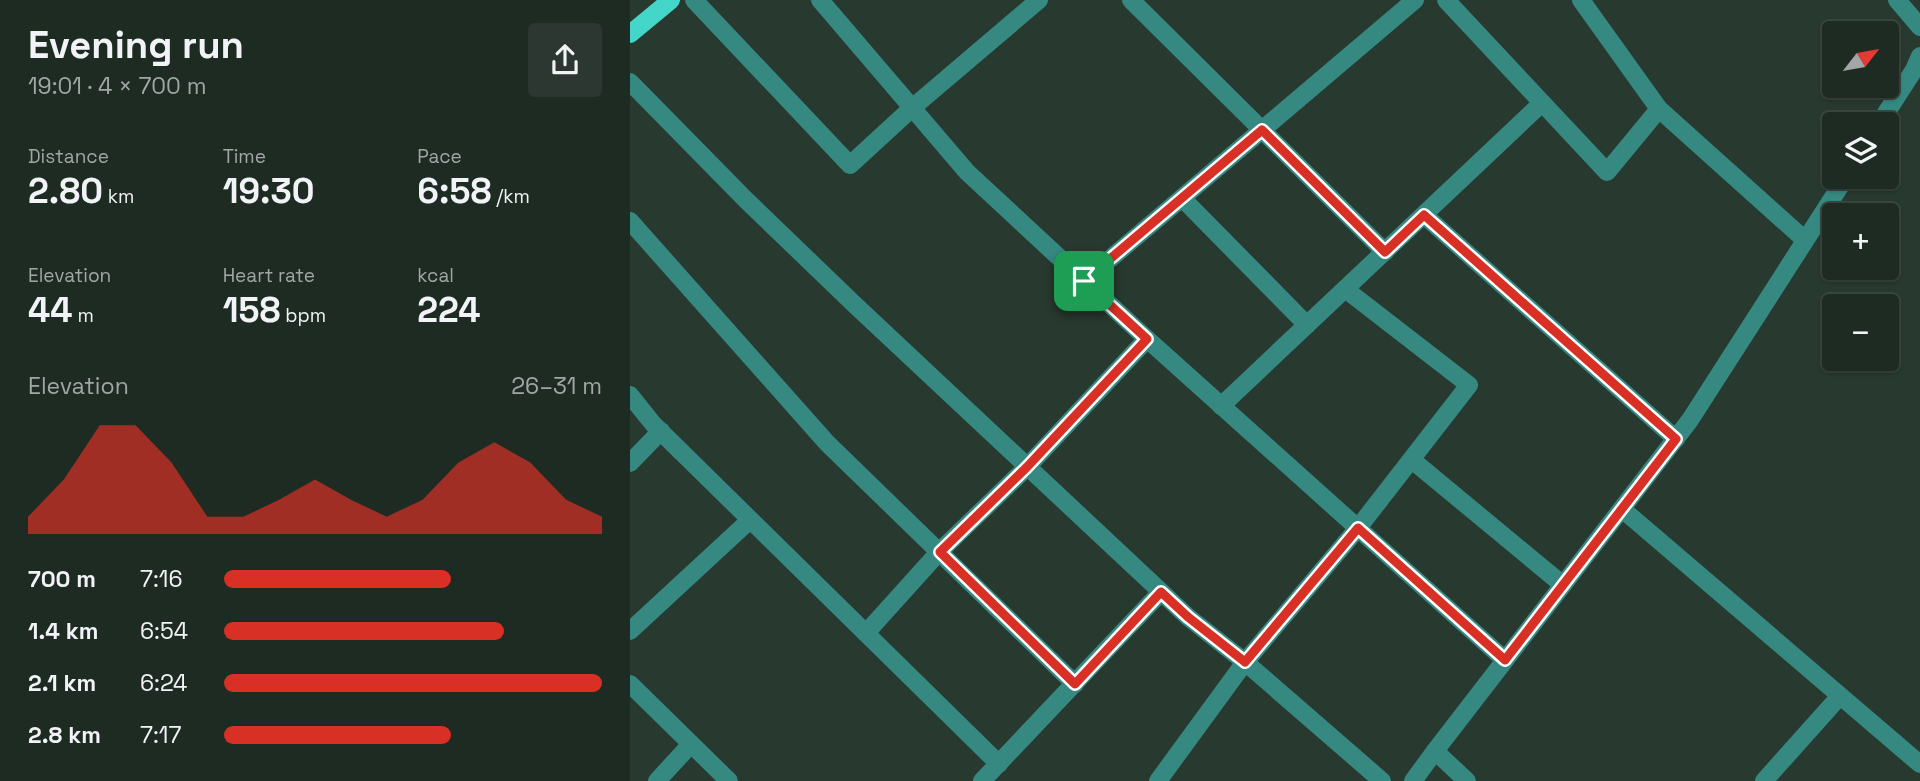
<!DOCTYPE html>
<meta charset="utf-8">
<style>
:root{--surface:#1e2b23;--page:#2b3730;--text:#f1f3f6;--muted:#a1a7a6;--line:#3c4741;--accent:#d93025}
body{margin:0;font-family:"Space Grotesk",sans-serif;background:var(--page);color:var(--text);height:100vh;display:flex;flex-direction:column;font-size:26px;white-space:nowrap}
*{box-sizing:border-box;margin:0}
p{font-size:23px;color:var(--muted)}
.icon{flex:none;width:38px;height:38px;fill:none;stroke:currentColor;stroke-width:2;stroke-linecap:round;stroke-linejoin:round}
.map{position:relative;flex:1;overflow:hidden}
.drawer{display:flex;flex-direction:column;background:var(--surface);width:630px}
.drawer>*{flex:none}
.needle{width:46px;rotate:59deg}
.buttons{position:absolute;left:1192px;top:21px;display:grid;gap:14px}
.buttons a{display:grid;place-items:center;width:77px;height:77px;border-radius:7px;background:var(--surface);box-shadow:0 2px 5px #0004,0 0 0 2px var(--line);font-size:35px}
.pin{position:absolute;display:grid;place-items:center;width:60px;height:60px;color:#fff;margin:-30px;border-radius:14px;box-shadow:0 4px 10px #0006}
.round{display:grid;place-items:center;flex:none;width:74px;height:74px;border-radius:7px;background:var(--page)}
.summary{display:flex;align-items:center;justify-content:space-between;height:119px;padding:0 28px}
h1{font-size:38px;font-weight:700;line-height:52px}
.figures{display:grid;grid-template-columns:repeat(3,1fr);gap:10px;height:119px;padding:7px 28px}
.figures div{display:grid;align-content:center}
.figures b{font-size:35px;font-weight:700}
.figures small{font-size:19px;font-weight:400}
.figures p{font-size:19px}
.chart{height:196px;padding:14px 28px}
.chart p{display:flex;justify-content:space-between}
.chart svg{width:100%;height:126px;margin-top:7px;fill:var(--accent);opacity:.7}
ul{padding:0 28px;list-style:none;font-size:23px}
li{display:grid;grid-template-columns:112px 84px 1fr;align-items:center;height:52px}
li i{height:18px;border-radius:9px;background:var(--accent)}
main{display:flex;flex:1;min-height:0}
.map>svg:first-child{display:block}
</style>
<main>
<section class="drawer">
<div class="summary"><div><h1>Evening run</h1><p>19:01 · 4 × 700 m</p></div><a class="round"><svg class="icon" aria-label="share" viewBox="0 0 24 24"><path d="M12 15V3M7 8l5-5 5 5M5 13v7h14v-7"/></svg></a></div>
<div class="figures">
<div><p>Distance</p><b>2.80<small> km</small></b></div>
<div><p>Time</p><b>19:30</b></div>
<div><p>Pace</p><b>6:58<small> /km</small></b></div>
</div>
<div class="figures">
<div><p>Elevation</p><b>44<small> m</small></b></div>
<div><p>Heart rate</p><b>158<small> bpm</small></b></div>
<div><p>kcal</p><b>224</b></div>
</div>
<div class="chart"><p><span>Elevation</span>26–31 m</p>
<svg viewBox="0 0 160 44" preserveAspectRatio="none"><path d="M0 44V38L10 25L20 6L30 6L40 19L50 38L60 38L70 32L80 25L90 32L100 38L110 32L120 19L130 12L140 19L150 32L160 38V44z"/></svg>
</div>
<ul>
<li><b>700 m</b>7:16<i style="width:60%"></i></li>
<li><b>1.4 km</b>6:54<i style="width:74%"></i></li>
<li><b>2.1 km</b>6:24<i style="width:100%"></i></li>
<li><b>2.8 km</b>7:17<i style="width:60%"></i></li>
</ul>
</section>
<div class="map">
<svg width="1290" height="781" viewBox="0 0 1290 781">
<rect width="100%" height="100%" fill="#28392f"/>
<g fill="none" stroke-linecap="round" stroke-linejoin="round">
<!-- minor -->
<g stroke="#358981" stroke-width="18">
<path d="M64 0 220 165 282 108 409 0"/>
<path d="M190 0 337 172 517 339 875 660"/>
<path d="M501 0 755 252"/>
<path d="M816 0 977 172 1029 109"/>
<path d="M951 0 1029 109 1175 240"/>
<path d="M1267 0 1290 27"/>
<path d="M0 82 116 200 225 305 558 617 615 662 752 781"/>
<path d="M1249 124 1284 70 1290 56"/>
<path d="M552 198 677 325"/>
<path d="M794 215 1046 439"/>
<path d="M0 221 197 443 445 684"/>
<path d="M454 281 785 0"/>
<path d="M0 395 24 425 369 764"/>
<path d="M591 406 912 103"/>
<path d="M782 460 933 585"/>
<path d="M0 463 31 431"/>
<path d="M992 509 1290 764"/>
<path d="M0 631 120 520"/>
<path d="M236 633 309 552 397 467 517 339"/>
<path d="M0 684 99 781"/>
<path d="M805 751 1060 420 1216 177"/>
<path d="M27 781 61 744"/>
<path d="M352 781 531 592"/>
<path d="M528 781 615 662 728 528 839 385 715 289"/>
<path d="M783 781 805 751 837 781"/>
<path d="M1134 781 1210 696"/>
</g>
<!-- major -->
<path stroke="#45d6ca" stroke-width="18" d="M0 34 41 0"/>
</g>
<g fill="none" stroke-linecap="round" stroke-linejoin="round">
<!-- route casing -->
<g stroke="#fff" stroke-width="14">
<path id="route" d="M632 130 755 252 794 215 1046 439 875 660 728 528 615 662 558 617 531 592 445 684 310 552 397 467 517 339 454 281Z"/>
</g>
<!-- route -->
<use href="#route" stroke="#d93025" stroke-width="9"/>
</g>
</svg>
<div class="buttons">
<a><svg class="needle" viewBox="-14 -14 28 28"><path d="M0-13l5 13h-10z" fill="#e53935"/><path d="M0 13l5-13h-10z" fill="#a1a7a6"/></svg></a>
<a><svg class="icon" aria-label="layers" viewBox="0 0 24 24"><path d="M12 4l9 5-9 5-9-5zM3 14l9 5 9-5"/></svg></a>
<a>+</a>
<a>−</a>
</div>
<div class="pin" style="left:454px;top:281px;background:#1e9e55"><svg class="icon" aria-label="arrive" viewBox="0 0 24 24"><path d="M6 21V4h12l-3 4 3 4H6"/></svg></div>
</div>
</main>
